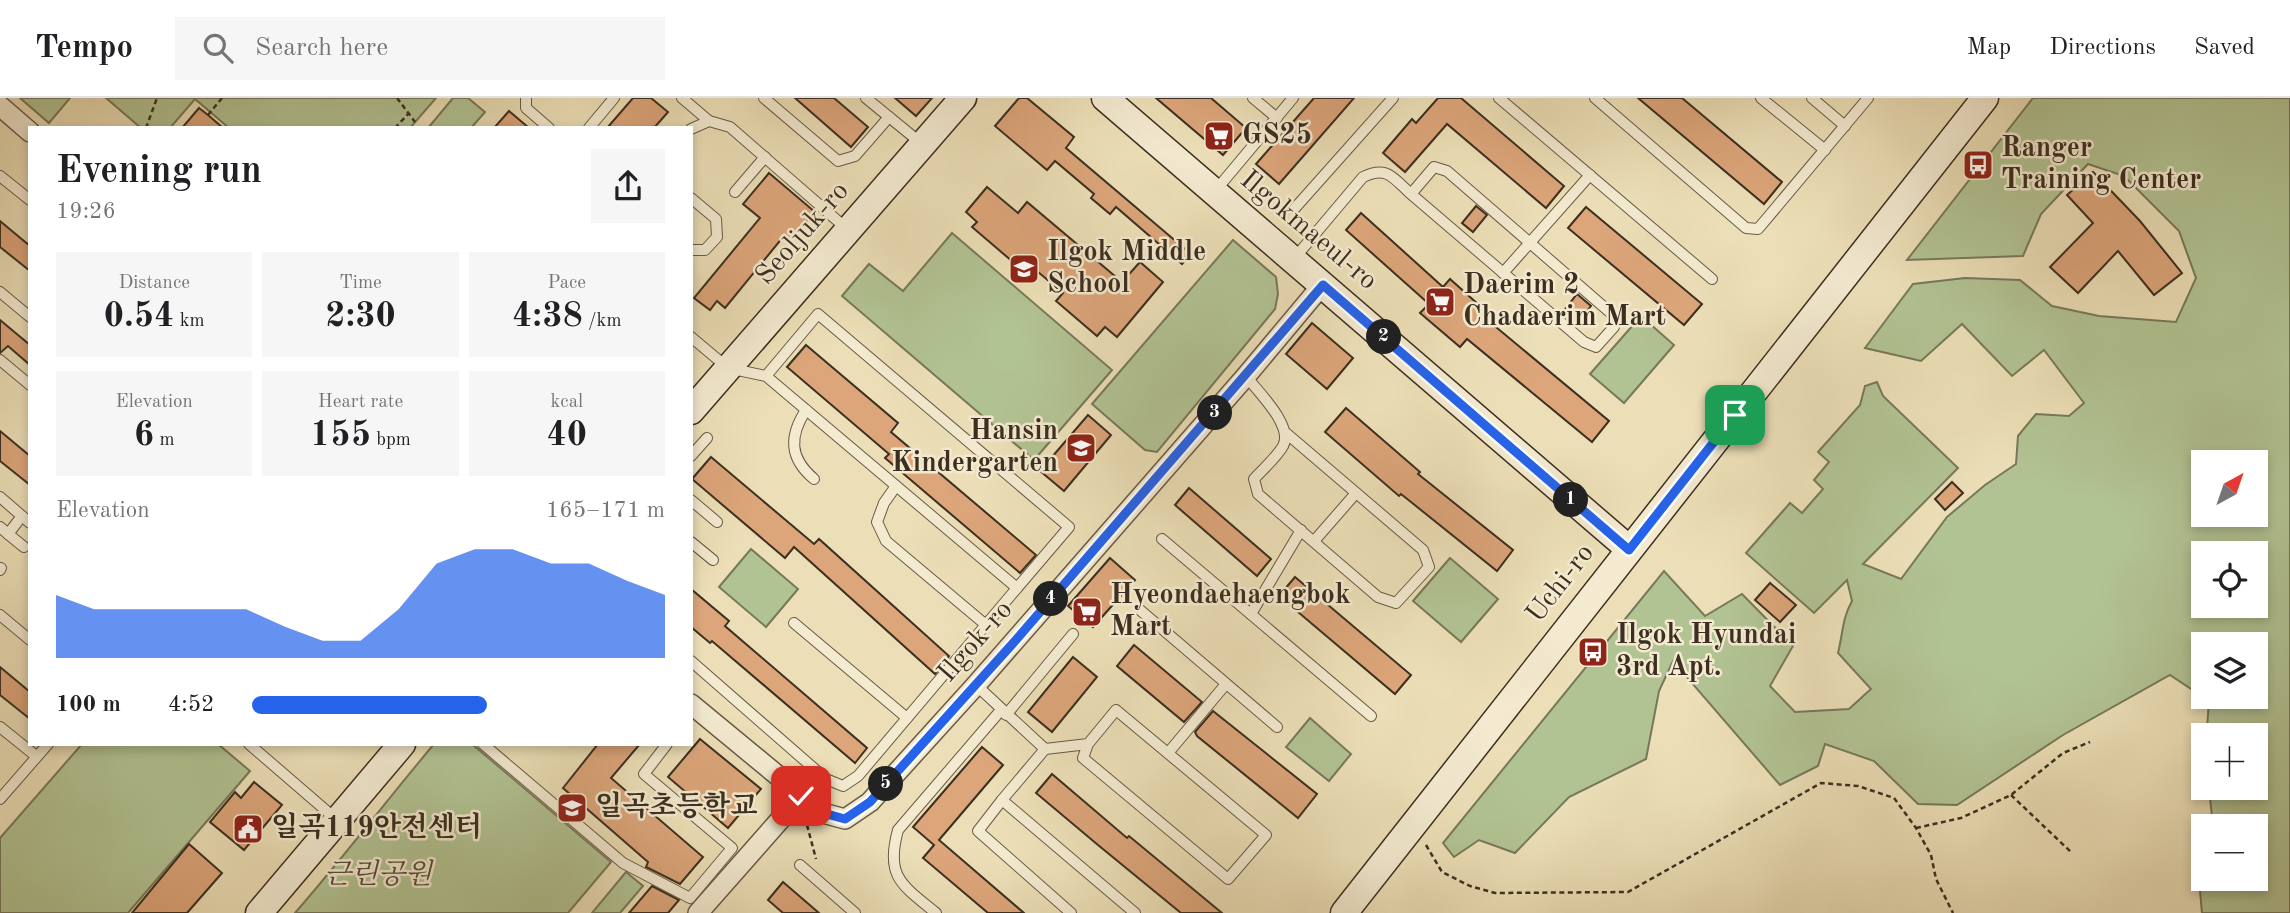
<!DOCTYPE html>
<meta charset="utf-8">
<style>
:root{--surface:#fff;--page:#f6f6f6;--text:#202124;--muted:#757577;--line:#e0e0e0;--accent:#2563eb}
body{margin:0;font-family:"Old Standard TT","Noto Serif KR",serif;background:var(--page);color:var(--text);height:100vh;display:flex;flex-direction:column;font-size:26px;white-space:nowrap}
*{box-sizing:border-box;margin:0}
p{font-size:23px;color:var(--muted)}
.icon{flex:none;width:38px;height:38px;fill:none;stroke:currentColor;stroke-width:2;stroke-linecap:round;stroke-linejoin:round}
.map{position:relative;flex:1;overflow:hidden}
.drawer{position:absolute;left:28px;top:28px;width:665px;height:620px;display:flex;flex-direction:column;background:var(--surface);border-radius:0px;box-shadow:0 4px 10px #0003}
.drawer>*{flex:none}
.needle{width:46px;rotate:40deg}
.tools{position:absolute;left:2191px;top:352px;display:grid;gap:14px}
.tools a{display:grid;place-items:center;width:77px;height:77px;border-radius:0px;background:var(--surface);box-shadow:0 4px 10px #0003;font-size:35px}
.pin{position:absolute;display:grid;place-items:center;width:60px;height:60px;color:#fff;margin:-30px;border-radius:14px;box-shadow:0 4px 10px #0006}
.km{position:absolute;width:35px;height:35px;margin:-18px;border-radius:50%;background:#222;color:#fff;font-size:19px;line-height:35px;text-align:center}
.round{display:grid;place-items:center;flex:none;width:74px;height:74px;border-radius:0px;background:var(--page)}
.headline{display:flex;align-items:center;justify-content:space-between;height:119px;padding:0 28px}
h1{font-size:38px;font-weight:800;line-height:52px}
.figures{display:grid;grid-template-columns:repeat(3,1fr);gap:10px;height:119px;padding:7px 28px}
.figures div{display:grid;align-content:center;border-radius:0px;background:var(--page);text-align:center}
.figures b{font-size:35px;font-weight:800}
.figures small{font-size:19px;font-weight:400}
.figures p{font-size:19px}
.chart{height:196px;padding:14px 28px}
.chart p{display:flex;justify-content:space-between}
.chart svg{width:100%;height:126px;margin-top:7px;fill:var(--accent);opacity:.7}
ul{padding:0 28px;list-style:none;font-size:23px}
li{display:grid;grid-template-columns:112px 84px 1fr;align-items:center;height:52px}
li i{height:18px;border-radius:9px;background:var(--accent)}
header{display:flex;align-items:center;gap:42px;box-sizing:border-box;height:98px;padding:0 35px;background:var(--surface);border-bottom:2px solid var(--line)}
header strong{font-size:33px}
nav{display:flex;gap:38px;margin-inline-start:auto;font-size:24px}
.search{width:490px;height:63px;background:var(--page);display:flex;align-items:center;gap:18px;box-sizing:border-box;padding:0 24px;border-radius:0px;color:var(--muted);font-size:26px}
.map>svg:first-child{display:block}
</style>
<header>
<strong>Tempo</strong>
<div class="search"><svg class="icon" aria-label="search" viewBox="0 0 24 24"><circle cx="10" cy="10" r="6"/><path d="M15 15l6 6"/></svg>Search here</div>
<nav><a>Map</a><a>Directions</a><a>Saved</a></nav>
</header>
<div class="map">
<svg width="2290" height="815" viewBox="0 0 2290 815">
<rect width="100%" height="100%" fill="#ecdfb7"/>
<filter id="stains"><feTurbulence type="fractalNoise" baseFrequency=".00286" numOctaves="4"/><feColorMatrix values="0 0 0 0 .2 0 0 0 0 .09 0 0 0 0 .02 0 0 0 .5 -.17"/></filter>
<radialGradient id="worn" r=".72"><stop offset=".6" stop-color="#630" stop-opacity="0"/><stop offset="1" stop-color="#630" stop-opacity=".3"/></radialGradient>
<!-- green -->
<g fill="#b2c393" stroke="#77785a" stroke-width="2" fill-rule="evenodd">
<path d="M20 0H70L49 25Z"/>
<path d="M106 0H436L410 30H229L195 1 170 30H141Z"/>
<path d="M453 0H468L485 14 471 30H428Z"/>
<path d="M2033 0H2290V815H2202L2200 793 2205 781 2256 780V728H2213L2209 690H2256V637H2203L2207 630 2209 603 2170 577 2063 637 1957 707 1918 706 1874 663 1825 646 1818 668 1780 687 1673 563 1659 593 1646 661 1569 699 1515 755 1479 742 1454 759 1443 745 1664 473 1705 518 1742 496 1793 548 1770 588 1795 614 1849 611 1871 591 1838 555C1843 535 1842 521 1852 503L1847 482 1814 515 1746 455 1790 405 1802 415 1823 391 1814 382 1829 364 1818 354 1860 307 1865 288 1877 284 1883 298 1958 370 1863 466 1901 481 1947 419 1985 387 2016 366 2018 338 2036 316 2069 318 2084 305 2044 252 2012 278 1962 226 1921 263 1865 250 1913 186 1965 180 2020 182 2052 208 2099 218 2176 224 2196 180 2179 133 2124 78 2088 66 2041 116 2023 158 1907 162ZM2203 364H2256V416H2203ZM2203 455H2256V508H2203ZM2203 546H2256V598H2203Z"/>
<path d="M952 135 1112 272 1034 362 842 198 869 166 903 193Z"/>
<path d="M1233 142 1276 179 1278 196 1275 211 1157 354 1145 352 1092 306Z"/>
<path d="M1641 218 1674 247 1624 305 1590 276Z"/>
<path d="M751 451 798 491 766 529 719 489Z"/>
<path d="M1450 460 1498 501 1461 544 1413 503Z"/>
<path d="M1310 620 1351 656 1329 683 1286 649Z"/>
<path d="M82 646H218L250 673 128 815H0V740Z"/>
<path d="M434 646H472L611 764 568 815H295C343 760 387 702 434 646Z"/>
<path d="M626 774 643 788 620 815H592Z"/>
</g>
<!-- building -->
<g fill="#dca57a" stroke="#3c2e20" stroke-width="2">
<path d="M633 0H651L668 14 654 30H607Z"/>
<path d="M795 0H834L868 29 851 49Z"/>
<path d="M895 0H932L916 18Z"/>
<path d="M1019 0H1027L1074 39 1066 50 1191 156 1182 166 1116 109 1110 116 1091 100 1094 96 1055 63 1047 72 995 28Z"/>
<path d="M1156 0H1211L1246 30 1223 57Z"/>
<path d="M1314 0H1354L1279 86 1256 66Z"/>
<path d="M1438 0H1461L1564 88 1546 110 1447 26 1405 74 1383 55 1412 21 1416 25Z"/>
<path d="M1638 0H1682L1782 84 1764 106Z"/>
<path d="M199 10 208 17 223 30H182Z"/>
<path d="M509 13 529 30H494Z"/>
<path d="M2093 74 2140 123 2182 175 2154 197 2118 153 2078 195 2050 169 2093 125 2067 97Z"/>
<path d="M769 75 815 114 788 144 783 139 725 210 717 203 710 212 694 200 760 120 743 106Z"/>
<path d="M987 89 1018 115 1027 104 1122 184 1140 164 1163 184 1117 239 1105 229 1097 238 1056 203 1063 195 1018 157 1013 164 972 129 977 124 966 114Z"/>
<path d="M1476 108 1487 117 1473 134 1462 125Z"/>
<path d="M1586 109 1702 206 1684 227 1568 130Z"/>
<path d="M1361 115 1443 189 1450 181 1489 216 1485 220 1609 323 1592 344 1467 241 1460 249 1420 215 1429 206 1346 132Z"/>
<path d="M0 123 30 148V173L0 149Z"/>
<path d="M1577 196 1591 208 1576 227 1562 215Z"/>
<path d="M0 222 30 247V267L8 248 0 255Z"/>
<path d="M1312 225 1353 260 1327 291 1286 256Z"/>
<path d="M806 247 898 325 891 334 1036 457 1020 475 885 360 889 356 787 269Z"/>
<path d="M1346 310 1420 374 1418 376 1513 452 1497 473 1401 396 1399 398 1325 334Z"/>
<path d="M1088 317 1111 337 1064 393 1040 373Z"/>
<path d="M0 333 30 358V387L0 363Z"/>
<path d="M711 359 814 446 819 441 949 558 935 576 794 449 785 460 692 381Z"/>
<path d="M1952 384 1963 395 1945 412 1935 401Z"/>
<path d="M1189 390 1271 461 1257 478 1175 407Z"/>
<path d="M1110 460 1135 482 1093 529 1068 508Z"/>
<path d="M1295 479 1411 577 1395 596 1279 498Z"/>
<path d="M1770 485 1796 507 1780 524 1755 502Z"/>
<path d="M691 491 729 523 725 528 867 650 855 665 712 543 710 545 691 529Z"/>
<path d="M1134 547 1202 604 1184 624 1117 568Z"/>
<path d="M1073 559 1097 579 1052 634 1028 614Z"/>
<path d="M0 569 30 594V621L0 597Z"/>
<path d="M1213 613 1317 696 1298 720 1197 638 1195 634Z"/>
<path d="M700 641 761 691 728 730 668 679Z"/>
<path d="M598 646H640L611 680 703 759 680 786 646 769 648 764 563 690Z"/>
<path d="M982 649 1003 667 939 742 1024 815H988L923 760 934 747 913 729Z"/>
<path d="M1052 676 1127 740 1129 738 1222 815H1181L1098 747 1036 695Z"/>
<path d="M254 684 282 707 244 752 210 724 235 694 241 700Z"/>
<path d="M189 746 222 775 187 815H132Z"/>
<path d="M783 784 819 815H783L768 802Z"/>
<path d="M652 788 679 802 668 815H629Z"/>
</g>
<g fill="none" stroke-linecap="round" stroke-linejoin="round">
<!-- lane casing -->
<g stroke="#685a46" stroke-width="12">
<g id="lane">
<path d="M526 0V10L549 30"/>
<path d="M682 0 709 23"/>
<path d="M764 0 838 63 855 58 889 19"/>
<path d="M866 0 922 46"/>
<path d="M1253 0 1277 20"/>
<path d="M1499 0 1712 181"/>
<path d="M1595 0 1746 130 1758 131 1868 0"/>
<path d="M1761 0 1825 52"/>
<path d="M1812 0 1845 28"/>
<path d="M589 30 614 0"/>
<path d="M691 31 709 23 730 29 847 131"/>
<path d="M0 78 30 102"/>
<path d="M1216 92 1293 0"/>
<path d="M735 94 765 59"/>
<path d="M691 100 716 121 717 139 705 152H691"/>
<path d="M1295 110 1393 0"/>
<path d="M1293 162 1363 79C1387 67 1393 80 1411 96L1584 244 1596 249 1614 229 1612 216 1447 73 1434 69 1411 96"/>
<path d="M1503 175 1590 77"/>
<path d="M0 194 30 219"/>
<path d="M691 239 728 270 766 278 1017 490 1069 429 818 216 766 278"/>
<path d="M0 262 30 287"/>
<path d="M1246 278C1258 294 1294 328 1283 348 1276 360 1263 371 1254 381L1258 396 1378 499 1396 505 1429 469 1423 452 1286 335"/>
<path d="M806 312C789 338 789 360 814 381"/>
<path d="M691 358 707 340"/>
<path d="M896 388 884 405 877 424 886 443 986 527"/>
<path d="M0 399 30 425"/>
<path d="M691 402 717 424"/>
<path d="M0 429 8 436 22 418"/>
<path d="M8 436 24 449"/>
<path d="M1162 441 1371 618"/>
<path d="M1315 442 1356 395"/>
<path d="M691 444 713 462"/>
<path d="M0 472 1 470"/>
<path d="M1140 512 1277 629"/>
<path d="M1251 516 1301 432"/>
<path d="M0 517 30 542"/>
<path d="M794 525 907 620"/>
<path d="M691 563 826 681 843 688 858 678 1017 490"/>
<path d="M976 587 1045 651 1002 702 1135 815"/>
<path d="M1006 617 1073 536"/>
<path d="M0 629 36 658"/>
<path d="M249 646 337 722"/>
<path d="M483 646 623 765 690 800 732 750 644 676 667 646"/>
<path d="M1045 651 1088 646 1116 612 1266 737 1228 781 1083 660 1088 646"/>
<path d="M1168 655 1226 586"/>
<path d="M0 701 48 646"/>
<path d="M1002 702 978 733 1071 815"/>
<path d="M800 767 855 815"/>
<path d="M936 815C902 787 885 779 898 732L1001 612"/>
</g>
</g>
<!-- street casing -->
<g stroke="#685a46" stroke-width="22">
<g id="street">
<path d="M0 8 30 34"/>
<path d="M691 606 823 715 845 721 870 704 976 587 1246 278 1323 186"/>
<path d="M698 815 801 698"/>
</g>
</g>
<!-- secondary casing -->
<g stroke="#3c2e20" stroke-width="29">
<g id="secondary">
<path d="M1105 0 1629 451"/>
<path d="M691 313 963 0"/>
<path d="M259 815 402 646"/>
<path d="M1344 815 1985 0"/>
</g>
</g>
<!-- path -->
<g stroke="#3c2e20" stroke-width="2.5" stroke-dasharray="5 3.5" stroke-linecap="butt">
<path d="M397 0 415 24"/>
<path d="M208 17 222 0"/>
<path d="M146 30 157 0"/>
<path d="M395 30 408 16"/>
<path d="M2011 697 2072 755"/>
<path d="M807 727 816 761"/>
<path d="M1916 730 1961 720 2011 697 2063 655 2090 644"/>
<path d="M1426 747 1442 774 1470 788 1495 795 1628 794 1821 685 1858 688 1894 700 1916 730 1931 757 1936 781 1953 815"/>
</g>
<!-- lane -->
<use href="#lane" stroke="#f3ead0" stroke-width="10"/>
<!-- street -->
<use href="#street" stroke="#f3ead0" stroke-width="19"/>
<!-- secondary -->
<use href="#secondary" stroke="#f3ead0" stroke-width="26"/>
</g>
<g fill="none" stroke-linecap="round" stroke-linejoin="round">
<!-- route casing -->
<g stroke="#fff" stroke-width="14">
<path id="route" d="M801 698 823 715 845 721 870 704 1015 543 1323 187 1629 452 1735 317"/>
</g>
<!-- route -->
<use href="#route" stroke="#2563eb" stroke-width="9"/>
</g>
<!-- icons -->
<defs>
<g id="supermarket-square" transform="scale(1.575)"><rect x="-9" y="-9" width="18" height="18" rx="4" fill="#8f2418" stroke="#f3ead0"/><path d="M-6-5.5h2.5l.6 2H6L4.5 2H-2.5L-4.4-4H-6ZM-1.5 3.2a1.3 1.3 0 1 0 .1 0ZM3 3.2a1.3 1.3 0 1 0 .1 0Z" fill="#fff"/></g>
<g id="bus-square" transform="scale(1.575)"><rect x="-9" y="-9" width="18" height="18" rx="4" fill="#8f2418" stroke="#f3ead0"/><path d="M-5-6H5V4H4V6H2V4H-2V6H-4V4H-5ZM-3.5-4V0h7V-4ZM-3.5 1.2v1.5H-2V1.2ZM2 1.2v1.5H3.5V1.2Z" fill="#fff"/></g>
<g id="school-square" transform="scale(1.575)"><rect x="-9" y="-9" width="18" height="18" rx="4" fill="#8f2418" stroke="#f3ead0"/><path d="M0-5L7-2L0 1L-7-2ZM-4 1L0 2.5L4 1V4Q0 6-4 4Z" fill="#fff"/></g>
<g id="civic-square" transform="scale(1.575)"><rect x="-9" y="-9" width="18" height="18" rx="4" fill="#8f2418" stroke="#f3ead0"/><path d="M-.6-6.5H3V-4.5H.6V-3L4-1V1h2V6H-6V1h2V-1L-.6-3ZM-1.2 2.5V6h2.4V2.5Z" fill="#fff"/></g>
</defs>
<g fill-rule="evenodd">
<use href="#supermarket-square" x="1219" y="38"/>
<use href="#bus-square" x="1978" y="67"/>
<use href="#school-square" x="1024" y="171"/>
<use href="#supermarket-square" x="1440" y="204"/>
<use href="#school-square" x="1081" y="350"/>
<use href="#supermarket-square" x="1087" y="514"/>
<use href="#bus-square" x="1593" y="554"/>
<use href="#school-square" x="572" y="710"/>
<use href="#civic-square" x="248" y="731"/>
</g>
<g text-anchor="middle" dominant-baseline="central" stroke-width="5" stroke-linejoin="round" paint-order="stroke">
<!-- poi labels -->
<g font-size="28" font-weight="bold" fill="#3c2e20" stroke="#f3ead0" text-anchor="start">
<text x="1242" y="38">GS25</text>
<text x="2001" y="51">Ranger<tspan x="2001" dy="32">Training Center</tspan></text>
<text x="1047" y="155">Ilgok Middle<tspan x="1047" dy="32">School</tspan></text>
<text x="1463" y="188">Daerim 2<tspan x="1463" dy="32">Chadaerim Mart</tspan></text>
<text x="1058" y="334" text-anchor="end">Hansin<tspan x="1058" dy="32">Kindergarten</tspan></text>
<text x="1110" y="498">Hyeondaehaengbok<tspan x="1110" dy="32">Mart</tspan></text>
<text x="1616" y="538">Ilgok Hyundai<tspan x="1616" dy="32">3rd Apt.</tspan></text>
<text x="595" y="710">일곡초등학교</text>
<text x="271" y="731">일곡119안전센터</text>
</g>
<!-- street labels -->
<g font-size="28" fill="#3c2e20" stroke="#f3ead0">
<text transform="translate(1308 133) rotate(40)">Ilgokmaeul-ro</text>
<text transform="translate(803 136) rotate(-49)">Seoljuk-ro</text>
<text transform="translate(1561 486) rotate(-52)">Uchi-ro</text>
<text transform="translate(976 544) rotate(-49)">Ilgok-ro</text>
</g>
<!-- park labels -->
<g font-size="28" font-style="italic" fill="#544c37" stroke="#f3ead0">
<text x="378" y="778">근린공원</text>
</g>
</g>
<rect width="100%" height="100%" filter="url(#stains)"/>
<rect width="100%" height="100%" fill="url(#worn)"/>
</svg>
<div class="tools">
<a><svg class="needle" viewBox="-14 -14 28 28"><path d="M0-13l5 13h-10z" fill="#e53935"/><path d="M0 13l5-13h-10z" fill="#757577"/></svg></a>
<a><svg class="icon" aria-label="locate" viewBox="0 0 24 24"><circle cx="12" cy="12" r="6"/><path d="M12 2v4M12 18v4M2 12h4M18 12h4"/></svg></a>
<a><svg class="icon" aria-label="layers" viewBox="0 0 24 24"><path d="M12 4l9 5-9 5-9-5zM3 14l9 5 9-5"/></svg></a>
<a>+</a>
<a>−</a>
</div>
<div class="pin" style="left:1735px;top:317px;background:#1e9e55"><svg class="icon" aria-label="arrive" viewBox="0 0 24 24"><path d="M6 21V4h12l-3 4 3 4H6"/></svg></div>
<div class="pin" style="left:801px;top:698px;background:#d93025"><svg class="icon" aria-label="check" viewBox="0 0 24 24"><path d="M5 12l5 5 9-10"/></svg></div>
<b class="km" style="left:1571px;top:402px">1</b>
<b class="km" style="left:1384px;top:239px">2</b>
<b class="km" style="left:1215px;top:315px">3</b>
<b class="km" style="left:1051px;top:501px">4</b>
<b class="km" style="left:886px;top:686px">5</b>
<section class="drawer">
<div class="headline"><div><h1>Evening run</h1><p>19:26</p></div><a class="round"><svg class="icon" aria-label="share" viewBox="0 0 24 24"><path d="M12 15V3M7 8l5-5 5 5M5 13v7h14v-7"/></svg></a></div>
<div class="figures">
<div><p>Distance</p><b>0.54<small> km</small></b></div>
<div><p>Time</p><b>2:30</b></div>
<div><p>Pace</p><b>4:38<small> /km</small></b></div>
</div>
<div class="figures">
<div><p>Elevation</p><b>6<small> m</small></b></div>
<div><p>Heart rate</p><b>155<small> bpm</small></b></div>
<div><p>kcal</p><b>40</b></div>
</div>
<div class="chart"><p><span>Elevation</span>165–171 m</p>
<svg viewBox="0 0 160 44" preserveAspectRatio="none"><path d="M0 44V22L10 27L20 27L30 27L40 27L50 27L60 33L70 38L80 38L90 27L100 11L110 6L120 6L130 11L140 11L150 17L160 22V44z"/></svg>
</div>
<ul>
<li><b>100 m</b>4:52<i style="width:57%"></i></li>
</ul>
</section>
</div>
